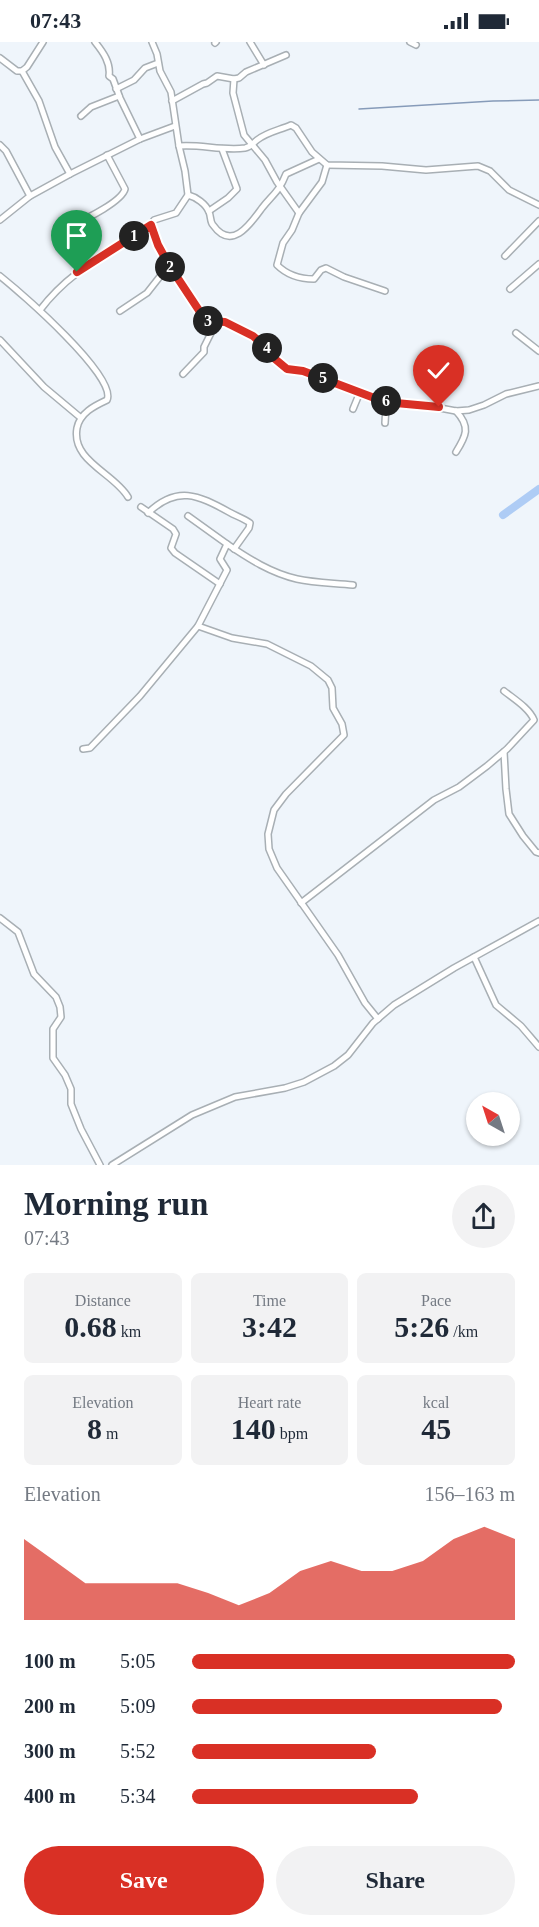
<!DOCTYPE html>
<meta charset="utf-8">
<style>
:root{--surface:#fff;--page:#f2f2f3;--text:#1f2937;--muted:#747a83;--accent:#d93025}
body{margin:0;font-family:"Times New Roman",serif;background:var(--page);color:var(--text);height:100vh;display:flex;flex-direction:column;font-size:22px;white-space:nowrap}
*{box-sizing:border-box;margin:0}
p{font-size:20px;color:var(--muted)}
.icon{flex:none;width:33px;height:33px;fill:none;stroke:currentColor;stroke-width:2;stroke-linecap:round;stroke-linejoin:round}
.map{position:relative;height:1123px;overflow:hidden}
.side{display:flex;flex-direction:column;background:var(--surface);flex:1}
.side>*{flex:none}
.needle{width:39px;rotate:321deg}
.controls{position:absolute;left:466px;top:1050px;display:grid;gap:12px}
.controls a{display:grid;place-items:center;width:54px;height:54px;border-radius:50%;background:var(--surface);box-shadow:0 2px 4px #0004;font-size:30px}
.pin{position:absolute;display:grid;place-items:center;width:51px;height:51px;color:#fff;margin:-62px -26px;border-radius:50% 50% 50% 0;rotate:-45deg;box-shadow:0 0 6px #0007}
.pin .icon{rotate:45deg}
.km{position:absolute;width:30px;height:30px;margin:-15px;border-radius:50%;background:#222;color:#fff;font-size:16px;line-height:30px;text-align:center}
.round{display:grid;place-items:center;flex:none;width:63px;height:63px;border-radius:32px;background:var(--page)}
.head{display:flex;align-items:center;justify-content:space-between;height:102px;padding:0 24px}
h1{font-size:33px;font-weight:600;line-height:45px}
.metrics{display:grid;grid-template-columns:repeat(3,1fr);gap:9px;height:102px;padding:6px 24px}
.metrics div{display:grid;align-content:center;border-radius:9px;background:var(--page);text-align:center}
.metrics b{font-size:30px;font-weight:600}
.metrics small{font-size:16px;font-weight:400}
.metrics p{font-size:16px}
.chart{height:168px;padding:12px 24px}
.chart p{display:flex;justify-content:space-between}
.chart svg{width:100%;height:108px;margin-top:6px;fill:var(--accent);opacity:.7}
.button{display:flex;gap:12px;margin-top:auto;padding:12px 24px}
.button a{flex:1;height:69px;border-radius:36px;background:var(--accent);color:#fff;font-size:24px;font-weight:600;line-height:69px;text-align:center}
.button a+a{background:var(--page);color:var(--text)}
ul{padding:0 24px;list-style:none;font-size:20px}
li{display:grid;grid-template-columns:96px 72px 1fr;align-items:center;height:45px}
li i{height:15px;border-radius:8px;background:var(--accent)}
.status{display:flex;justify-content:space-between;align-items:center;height:42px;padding:0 30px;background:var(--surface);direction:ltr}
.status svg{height:16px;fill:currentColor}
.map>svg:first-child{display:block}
</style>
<div class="status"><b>07:43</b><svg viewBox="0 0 49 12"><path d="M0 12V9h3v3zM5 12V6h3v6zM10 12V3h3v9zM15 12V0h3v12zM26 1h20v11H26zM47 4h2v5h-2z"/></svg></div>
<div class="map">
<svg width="539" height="1123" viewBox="0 0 539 1123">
<rect width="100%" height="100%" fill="#eff5fb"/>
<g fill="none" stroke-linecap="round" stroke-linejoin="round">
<!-- stream -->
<path stroke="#869bb9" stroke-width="1.5" d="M359 67 493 59 539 58"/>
<!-- river -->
<path stroke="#aeccf5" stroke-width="8" d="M503 473 539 447"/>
<!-- street casing -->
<g stroke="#a8afb4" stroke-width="8">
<g id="street">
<path d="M95 0C103 10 111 21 109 34L113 37 120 56 140 97"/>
<path d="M152 0 157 12 160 29 171 50 179 104C200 102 223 109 245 106 251 105 252 102 257 98 267 90 280 88 291 83L296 86 312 110 327 123 382 124 426 128 478 124 490 129 509 148 539 163"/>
<path d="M250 0 264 23"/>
<path d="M410 0 416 3"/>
<path d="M215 1 216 0"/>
<path d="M0 16 17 29H22L27 25 43 0"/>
<path d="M22 29 39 59 55 105 70 132"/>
<path d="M234 37 233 51 244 93 265 118 277 140 299 171"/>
<path d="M116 47 134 38 145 26 158 21"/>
<path d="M172 59 203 42 207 41 217 34 234 37 239 36 246 30 286 13"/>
<path d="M81 74 91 65 119 54"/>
<path d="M0 103 6 109 30 154"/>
<path d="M179 104 185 129 188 153 176 171 154 178 151 183 160 207 203 276 208 279 225 280 253 294 265 304 279 321 287 327 303 329 385 360 386 363 385 381"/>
<path d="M327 123 322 140 299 171 292 188 283 201 277 223C287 233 300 237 314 237L321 228 326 226 344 235 385 249"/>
<path d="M188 153C196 155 206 162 209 170 211 174 210 180 213 183 232 210 251 181 262 166 273 152 279 150 286 132L319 117"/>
<path d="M209 169 228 156 237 147 222 107"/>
<path d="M0 178 30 154 70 132 140 97 175 84"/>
<path d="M57 185C63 183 69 183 75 181 87 177 122 159 125 147L107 113"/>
<path d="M505 214 539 179"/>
<path d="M0 234C20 250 118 335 107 358 94 364 80 371 77 386 71 419 114 431 128 455"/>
<path d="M510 247 539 222"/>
<path d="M40 268C72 226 109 212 151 183"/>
<path d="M120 269 147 251 169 223"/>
<path d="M516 291 539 309"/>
<path d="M0 298 44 345 81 376"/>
<path d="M183 332 204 310V305L213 287 212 279"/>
<path d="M385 360 424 363 456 369 469 368 484 363 506 352 539 344"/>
<path d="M353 367 360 350"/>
<path d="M456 410C466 394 471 385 456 369"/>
<path d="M141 465 173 487 176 492 171 506 175 511 220 542"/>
<path d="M148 471C177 443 198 453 229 470 236 474 243 476 250 481L249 486 234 507"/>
<path d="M188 474 227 502"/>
<path d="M198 584 227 528 220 517 227 502C249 517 271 531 297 537 315 541 335 541 353 543"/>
<path d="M83 707 90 706 140 654 198 584 232 596 267 602 311 624 328 638 332 646 333 666 342 682 344 693 286 752 274 768 268 792 269 807 277 826 338 913 365 961 378 977"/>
<path d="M504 710 506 747 509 772 523 794 536 810 539 811"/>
<path d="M301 861 434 758 459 745 487 724 507 707 534 678C529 666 514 657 504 649"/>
<path d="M0 876 18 890 34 932 56 955 60 965 61 975 53 987V1016L65 1033 71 1047V1062L81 1087 100 1123"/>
<path d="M474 915 496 963 521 984 539 1005"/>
<path d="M112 1123 192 1073 235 1055 285 1046 304 1040 334 1024 348 1013 373 981 394 963 454 926 539 879"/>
</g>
</g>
<!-- street -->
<use href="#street" stroke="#fff" stroke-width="5"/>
</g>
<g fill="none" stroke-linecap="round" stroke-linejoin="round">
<!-- route casing -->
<g stroke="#fff" stroke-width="12">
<path id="route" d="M77 230 151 183 158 203 169 223 206 279 225 280 253 294 265 304 275 317 287 327 303 329 385 360 439 365"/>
</g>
<!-- route -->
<use href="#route" stroke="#d93025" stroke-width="8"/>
</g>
</svg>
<div class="controls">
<a><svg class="needle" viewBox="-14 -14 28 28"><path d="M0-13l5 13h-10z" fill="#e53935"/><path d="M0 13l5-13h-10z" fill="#747a83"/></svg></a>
</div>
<div class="pin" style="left:77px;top:230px;background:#1e9e55"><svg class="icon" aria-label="arrive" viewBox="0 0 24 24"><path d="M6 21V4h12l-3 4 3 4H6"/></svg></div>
<div class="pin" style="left:439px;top:365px;background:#d93025"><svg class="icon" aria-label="check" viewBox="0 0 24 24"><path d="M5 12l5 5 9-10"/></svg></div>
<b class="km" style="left:134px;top:194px">1</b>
<b class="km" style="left:170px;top:225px">2</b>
<b class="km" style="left:208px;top:279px">3</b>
<b class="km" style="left:267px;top:306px">4</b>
<b class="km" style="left:323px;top:336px">5</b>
<b class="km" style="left:386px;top:359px">6</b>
</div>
<section class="side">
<div class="head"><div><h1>Morning run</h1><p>07:43</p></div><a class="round"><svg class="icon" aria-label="share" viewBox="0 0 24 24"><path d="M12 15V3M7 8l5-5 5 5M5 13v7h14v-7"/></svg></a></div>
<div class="metrics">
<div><p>Distance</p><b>0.68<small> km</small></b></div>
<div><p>Time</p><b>3:42</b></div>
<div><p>Pace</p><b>5:26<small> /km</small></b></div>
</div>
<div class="metrics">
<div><p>Elevation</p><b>8<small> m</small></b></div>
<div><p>Heart rate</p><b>140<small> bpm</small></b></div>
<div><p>kcal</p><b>45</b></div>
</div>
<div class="chart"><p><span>Elevation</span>156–163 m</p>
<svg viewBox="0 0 160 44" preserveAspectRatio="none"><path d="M0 44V11L10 20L20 29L30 29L40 29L50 29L60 33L70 38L80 33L90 24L100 20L110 24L120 24L130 20L140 11L150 6L160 11V44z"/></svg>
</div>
<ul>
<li><b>100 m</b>5:05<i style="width:100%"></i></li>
<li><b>200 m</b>5:09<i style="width:96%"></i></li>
<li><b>300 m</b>5:52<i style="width:57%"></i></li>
<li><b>400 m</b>5:34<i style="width:70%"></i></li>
</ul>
<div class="button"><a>Save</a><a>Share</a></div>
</section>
